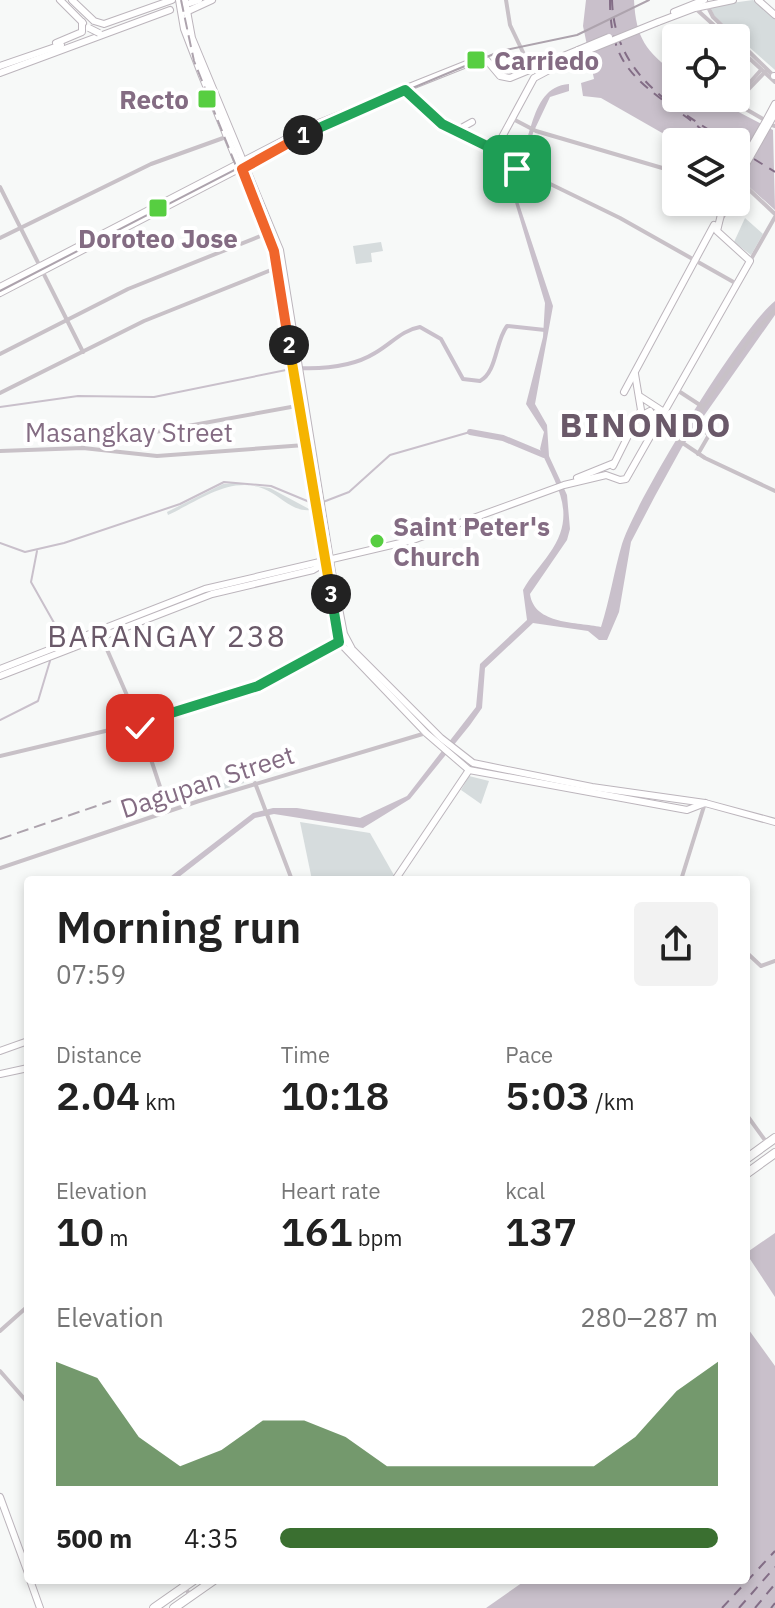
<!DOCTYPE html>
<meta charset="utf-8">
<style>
:root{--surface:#fff;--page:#f2f2f2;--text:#222;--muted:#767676;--accent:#3a6f30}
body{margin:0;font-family:"IBM Plex Sans",sans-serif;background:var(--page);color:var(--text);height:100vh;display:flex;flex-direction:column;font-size:30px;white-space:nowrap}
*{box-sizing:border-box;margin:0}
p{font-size:26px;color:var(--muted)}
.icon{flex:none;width:44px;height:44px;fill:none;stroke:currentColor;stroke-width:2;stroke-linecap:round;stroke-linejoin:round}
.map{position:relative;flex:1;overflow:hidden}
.sheet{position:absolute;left:24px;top:876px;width:726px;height:708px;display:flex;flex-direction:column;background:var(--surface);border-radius:8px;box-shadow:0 4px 12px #0003}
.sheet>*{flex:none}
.fabs{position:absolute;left:662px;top:24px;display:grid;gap:16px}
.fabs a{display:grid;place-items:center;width:88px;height:88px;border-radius:8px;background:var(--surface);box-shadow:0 4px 12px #0003;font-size:40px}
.pin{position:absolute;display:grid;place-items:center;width:68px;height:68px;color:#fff;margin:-34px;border-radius:16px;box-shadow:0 4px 12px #0006}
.km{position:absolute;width:40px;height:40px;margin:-20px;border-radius:50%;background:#222;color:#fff;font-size:22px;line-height:40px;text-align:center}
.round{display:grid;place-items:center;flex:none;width:84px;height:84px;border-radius:8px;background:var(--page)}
.head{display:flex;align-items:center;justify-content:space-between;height:136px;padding:0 32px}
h1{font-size:44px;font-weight:600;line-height:60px}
.metrics{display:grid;grid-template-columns:repeat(3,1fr);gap:12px;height:136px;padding:8px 32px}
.metrics div{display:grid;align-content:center}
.metrics b{font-size:40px;font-weight:600}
.metrics small{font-size:22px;font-weight:400}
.metrics p{font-size:22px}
.chart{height:224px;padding:16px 32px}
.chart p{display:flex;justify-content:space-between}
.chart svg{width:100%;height:144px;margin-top:8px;fill:var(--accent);opacity:.7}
ul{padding:0 32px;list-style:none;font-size:26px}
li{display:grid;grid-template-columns:128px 96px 1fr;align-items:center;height:60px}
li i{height:20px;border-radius:10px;background:var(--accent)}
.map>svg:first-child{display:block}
</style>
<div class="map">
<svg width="775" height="1608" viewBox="0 0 775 1608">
<rect width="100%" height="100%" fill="#f7f9f8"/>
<!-- green -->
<g fill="#d6dcdd">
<path d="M753 0 775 18V70L714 16 710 6Z"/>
<path d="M745 218 763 234 751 255 734 242Z"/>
<path d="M381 242 383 251 371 253 372 262 356 264 353 246Z"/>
<path d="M234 483 270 488 311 510C296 512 285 501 272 493 236 471 201 500 168 515L167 512 223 484Z"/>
<path d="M243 776 244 783 171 805 170 802Z"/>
<path d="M469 776 489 781 481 804 461 790Z"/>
<path d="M300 822 370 833 395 877 390 880H312Z"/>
</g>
<!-- water -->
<g fill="#c9c0cb">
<path d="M586 0H634C636 39 646 51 676 74V98H702L717 109 729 107 773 130 775 210 736 175V142H678L601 98 583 96 581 83 594 79 583 26Z"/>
<path d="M569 84V91L550 97 533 133 517 198 553 306 535 404 547 425 549 456 567 495 570 529 567 540 530 594C534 625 578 622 601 627 610 599 614 571 622 544 637 498 740 329 775 301V315L682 447 655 496 631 542 619 612 607 640H599L588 631 533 623 485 668 482 708 470 725 410 799 363 828 274 814 255 818 175 880H166L253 813 273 808H297L360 818 407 796 476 707 480 664 527 620 523 590C530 577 541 566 549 554 578 514 557 487 540 449L544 432 526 404 543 337 545 303 508 179C534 155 525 87 569 84Z"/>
<path d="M775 1233V1297L746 1253Z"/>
<path d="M746 1326 775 1366V1608H486L526 1580H746Z"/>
</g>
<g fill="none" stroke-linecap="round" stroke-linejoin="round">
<!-- stream -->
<g stroke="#c9c0cb" stroke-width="2">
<path d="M0 407 78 396 154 397 291 369"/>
<path d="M323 502 349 492 390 455 470 432"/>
<path d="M0 543 25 552 64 543 180 504 224 482 271 486 312 503"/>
<path d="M37 551 31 582 62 637"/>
<path d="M0 720 38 701 50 661"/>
</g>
<!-- canal -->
<path stroke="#c9c0cb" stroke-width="4" d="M299 368C324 369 354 366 375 353 391 344 402 330 420 327L441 339 463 379 480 381C497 372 495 342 507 326L545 330"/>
<!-- river -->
<path stroke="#c9c0cb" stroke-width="6" d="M470 432 503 438 544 455"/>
<!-- ferry -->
<g stroke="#836d86" stroke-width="2" stroke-dasharray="10 8" stroke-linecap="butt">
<path d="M610 0C610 61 632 78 679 112 691 120 703 129 711 142"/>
<path d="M612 0C614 74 670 105 728 142"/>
<path d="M736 147 745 153"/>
<path d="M754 159 775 172"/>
<path d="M722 1608 775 1551"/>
<path d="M739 1608 775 1567"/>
<path d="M755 1608 775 1584"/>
<path d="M771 1608 775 1603"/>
</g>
<!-- major casing -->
<g stroke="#bcb5bc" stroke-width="8">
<g id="major">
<path d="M60 0 83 23"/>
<path d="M72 0 94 21 104 24 172 0"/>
<path d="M179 0 184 29 202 76 274 251 339 642 426 733 469 770 687 810 705 803"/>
<path d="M185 0 192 38 280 250 332 572 344 634 352 649 441 738 473 763 592 787 705 803 775 822"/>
<path d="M758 0 775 15"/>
<path d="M190 3 199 0"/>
<path d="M186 12 212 0"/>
<path d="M674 12 704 0"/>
<path d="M658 22 695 8 733 0"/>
<path d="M56 43 82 32V22"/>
<path d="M0 66 61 45"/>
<path d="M0 73 170 10"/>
<path d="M774 76H775"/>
<path d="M405 90 442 124 495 150 534 78 579 54"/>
<path d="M767 119 775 104"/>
<path d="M770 122 775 113"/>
<path d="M462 134 463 127 472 122"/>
<path d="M0 287 309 127 484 57 500 76 510 78 578 50"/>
<path d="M0 293 310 132 402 93"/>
<path d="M624 392 714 225"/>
<path d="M641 397 664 412"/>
<path d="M639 417 650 411 657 423"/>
<path d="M613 466 641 410 635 374"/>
<path d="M577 478 614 463"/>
<path d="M0 669 205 589 413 540 564 485 606 475 620 480 626 479 750 261 717 231 724 202"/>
<path d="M0 676 212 594 313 570 325 563"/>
<path d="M395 880 469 770"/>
<path d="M0 1051 28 1041"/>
<path d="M0 1074 28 1068"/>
<path d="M0 1497 28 1573"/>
<path d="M30 1580 40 1608"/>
</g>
</g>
<!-- highway casing -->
<g stroke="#b9b3b9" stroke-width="10">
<g id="highway">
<path d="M746 1159 775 1138"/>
<path d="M746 1174 775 1153"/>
<path d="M154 1608 194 1580"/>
<path d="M174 1608 214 1580"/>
</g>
</g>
<!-- minor -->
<g stroke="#c8c1c7" stroke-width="4">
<path d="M506 0 510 25 531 69"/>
<path d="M708 7 713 17 735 38"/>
<path d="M695 8 728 38"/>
<path d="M736 39 774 76"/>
<path d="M736 46 775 82"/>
<path d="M736 98 761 70"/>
<path d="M735 103 766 71"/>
<path d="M737 104 763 119"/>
<path d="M513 119 536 131 676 172"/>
<path d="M772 125 775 126"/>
<path d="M495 150 502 177 512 168"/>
<path d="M497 158 620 218 737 284"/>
<path d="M740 181 775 214"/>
<path d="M0 187 83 352"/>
<path d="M736 195 743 183"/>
<path d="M721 220 732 202"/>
<path d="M0 238 151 164 226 137"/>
<path d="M750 261 775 217"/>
<path d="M0 354 128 289 268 233"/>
<path d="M677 390 703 407"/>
<path d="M0 393 144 321 276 268"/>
<path d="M656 425 705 458 775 491"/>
<path d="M83 448 84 436 88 433 155 432 302 405"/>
<path d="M0 451 83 448 157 456 305 445"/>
<path d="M698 454 709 435 697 425V416L754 333 775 310"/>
<path d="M102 638 139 723 168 811"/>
<path d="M0 756 139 723 254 687 339 642"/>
<path d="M255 783 292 880"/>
<path d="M0 868 199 801 426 733"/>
<path d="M681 880 705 803"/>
<path d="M746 952 761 966 775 961"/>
<path d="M746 1114 767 1143"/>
<path d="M0 1331 28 1306"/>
<path d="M0 1371 28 1403"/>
<path d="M179 1580 191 1596"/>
</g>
<!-- major -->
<use href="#major" stroke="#fff" stroke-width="6"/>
<!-- highway -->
<use href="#highway" stroke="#fff" stroke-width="8"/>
<!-- tram -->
<path stroke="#ada3ad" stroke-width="2" d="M0 291 312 130 501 51 577 35 649 0"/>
<!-- rail -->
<g stroke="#ada3ad" stroke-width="2" stroke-dasharray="12 6" stroke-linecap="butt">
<path d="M181 0 194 61 244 186 274 246 283 294"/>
<path d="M0 839 111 801"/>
</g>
<!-- major-bridge casing -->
<g stroke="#bcb5bc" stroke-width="8" stroke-linecap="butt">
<g id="major-bridge">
<path d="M89 28 99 33"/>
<path d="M578 50 609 37"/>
<path d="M579 54 658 22"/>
<path d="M736 173 767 119"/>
<path d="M736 182 770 122"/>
</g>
</g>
<!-- major-bridge -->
<use href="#major-bridge" stroke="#fff" stroke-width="6"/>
</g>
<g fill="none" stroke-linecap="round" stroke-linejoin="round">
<!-- split-1 casing -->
<g stroke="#fff" stroke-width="16">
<path id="split-1" d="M303 135 405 90 442 124 495 150 502 162 517 169"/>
</g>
<!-- split-2 casing -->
<g stroke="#fff" stroke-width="16">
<path id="split-2" d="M289 345 274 251 242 169 303 135"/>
</g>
<!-- split-3 casing -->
<g stroke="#fff" stroke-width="16">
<path id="split-3" d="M289 345 331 594"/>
</g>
<!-- split-4 casing -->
<g stroke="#fff" stroke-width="16">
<path id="split-4" d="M140 728 139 723 258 686 339 642 331 594"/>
</g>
<!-- split-1 -->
<use href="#split-1" stroke="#22a559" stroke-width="10"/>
<!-- split-2 -->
<use href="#split-2" stroke="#f0652b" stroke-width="10"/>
<!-- split-3 -->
<use href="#split-3" stroke="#f5b400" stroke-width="10"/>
<!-- split-4 -->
<use href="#split-4" stroke="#22a559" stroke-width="10"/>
</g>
<!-- markers -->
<g fill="#57ce41" stroke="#fff" stroke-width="3">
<rect x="466" y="50" width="20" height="20" rx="4"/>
<rect x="197" y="89" width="20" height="20" rx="4"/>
<rect x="148" y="198" width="20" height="20" rx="4"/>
<circle cx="377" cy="541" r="8"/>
</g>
<g text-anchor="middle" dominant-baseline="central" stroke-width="8" stroke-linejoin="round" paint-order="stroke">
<!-- poi labels -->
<g font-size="26" font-weight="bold" fill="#846c83" stroke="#fff" text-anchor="start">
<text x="494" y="60">Carriedo</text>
<text x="189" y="99" text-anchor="end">Recto</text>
<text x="158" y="238" text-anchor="middle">Doroteo Jose</text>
<text x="393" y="526">Saint Peter's<tspan x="393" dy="30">Church</tspan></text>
</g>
<!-- street labels -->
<g font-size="26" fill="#846c83" stroke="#fff">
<text x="129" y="432">Masangkay Street</text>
<text transform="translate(207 781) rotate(-18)">Dagupan Street</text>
</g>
<!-- quarter labels -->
<g font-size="30" letter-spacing="2" fill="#6a5969" stroke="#fff">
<text x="167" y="635">BARANGAY 238</text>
</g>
<!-- district labels -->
<g font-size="34" font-weight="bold" letter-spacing="2" fill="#6a5969" stroke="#fff">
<text x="646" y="424">BINONDO</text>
</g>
</g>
</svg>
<div class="fabs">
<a><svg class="icon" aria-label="locate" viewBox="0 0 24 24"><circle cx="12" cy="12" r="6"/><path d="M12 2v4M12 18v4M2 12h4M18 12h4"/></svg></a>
<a><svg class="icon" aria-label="layers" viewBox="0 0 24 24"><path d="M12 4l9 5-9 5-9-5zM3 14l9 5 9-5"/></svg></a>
</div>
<div class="pin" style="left:517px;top:169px;background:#1e9e55"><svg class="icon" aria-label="arrive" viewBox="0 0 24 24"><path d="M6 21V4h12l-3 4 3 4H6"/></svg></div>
<div class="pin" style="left:140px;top:728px;background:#d93025"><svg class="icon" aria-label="check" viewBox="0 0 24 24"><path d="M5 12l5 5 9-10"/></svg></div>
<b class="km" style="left:303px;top:135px">1</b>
<b class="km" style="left:289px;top:345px">2</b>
<b class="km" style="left:331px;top:594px">3</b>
<section class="sheet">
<div class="head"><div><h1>Morning run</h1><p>07:59</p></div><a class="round"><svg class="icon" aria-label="share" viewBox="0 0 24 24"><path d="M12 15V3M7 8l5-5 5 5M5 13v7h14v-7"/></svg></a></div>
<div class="metrics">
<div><p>Distance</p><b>2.04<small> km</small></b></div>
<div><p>Time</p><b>10:18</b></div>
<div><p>Pace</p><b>5:03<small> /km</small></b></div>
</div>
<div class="metrics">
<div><p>Elevation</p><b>10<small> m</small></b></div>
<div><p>Heart rate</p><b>161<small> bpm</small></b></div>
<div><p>kcal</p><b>137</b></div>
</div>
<div class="chart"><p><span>Elevation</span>280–287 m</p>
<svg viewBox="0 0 160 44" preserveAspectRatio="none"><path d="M0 44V6L10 11L20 29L30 38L40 33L50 24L60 24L70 29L80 38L90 38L100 38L110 38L120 38L130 38L140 29L150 15L160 6V44z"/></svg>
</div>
<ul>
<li><b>500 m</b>4:35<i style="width:100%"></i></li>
</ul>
</section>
</div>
